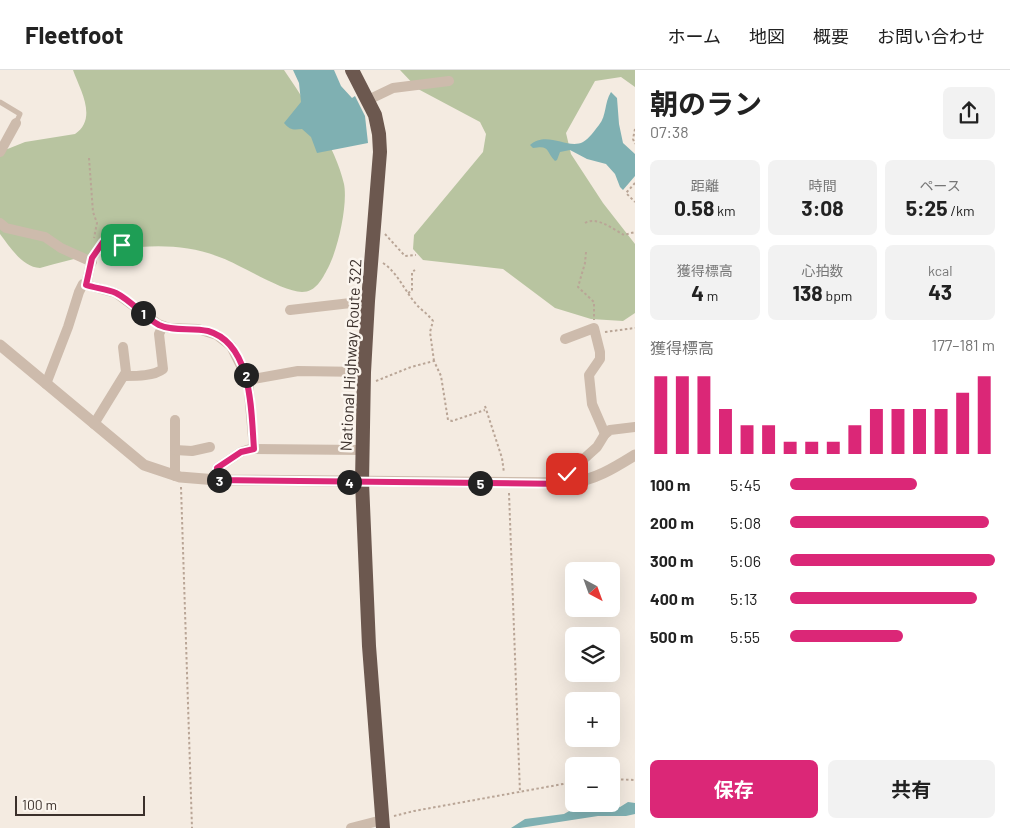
<!DOCTYPE html>
<html lang="ja">
<meta charset="utf-8">
<style>
:root{--surface:#fff;--page:#f2f2f2;--text:#222;--muted:#767676;--line:#e0e0e0;--accent:#db2777}
body{margin:0;font-family:Barlow,"Noto Sans JP",sans-serif;background:var(--page);color:var(--text);height:100vh;display:flex;flex-direction:column;font-size:19px;white-space:nowrap}
*{box-sizing:border-box;margin:0}
p{font-size:16px;color:var(--muted)}
.icon{flex:none;width:28px;height:28px;fill:none;stroke:currentColor;stroke-width:2;stroke-linecap:round;stroke-linejoin:round}
.map{position:relative;flex:1;overflow:hidden}
.panel{display:flex;flex-direction:column;background:var(--surface);width:375px}
.panel>*{flex:none}
.needle{width:32px;rotate:139deg}
.buttons{position:absolute;left:565px;top:492px;display:grid;gap:10px}
.buttons a{display:grid;place-items:center;width:55px;height:55px;border-radius:8px;background:var(--surface);box-shadow:0 5px 20px #0002;font-size:25px}
.scale{position:absolute;left:15px;bottom:12px;width:130px;box-sizing:border-box;padding-left:5px;border:2px solid #3b302b;border-top:0;font-size:14px;line-height:18px;white-space:nowrap;color:#3b302b;-webkit-text-stroke:4px #fbf5ee;paint-order:stroke}
.pin{position:absolute;display:grid;place-items:center;width:42px;height:42px;color:#fff;margin:-21px;border-radius:10px;box-shadow:0 2px 8px #0006}
.km{position:absolute;width:25px;height:25px;margin:-12px;border-radius:50%;background:#222;color:#fff;font-size:14px;line-height:25px;text-align:center}
.round{display:grid;place-items:center;flex:none;width:52px;height:52px;border-radius:8px;background:var(--page)}
.summary{display:flex;align-items:center;justify-content:space-between;height:85px;padding:0 15px}
h1{font-size:28px;font-weight:700;line-height:38px}
.figures{display:grid;grid-template-columns:repeat(3,1fr);gap:8px;height:85px;padding:5px 15px}
.figures div{display:grid;align-content:center;border-radius:8px;background:var(--page);text-align:center}
.figures b{font-size:21px;font-weight:700}
.figures small{font-size:14px;font-weight:400}
.figures p{font-size:14px}
.chart{height:140px;padding:10px 15px}
.chart p{display:flex;justify-content:space-between}
.chart svg{width:100%;height:90px;margin-top:5px;stroke:var(--accent);stroke-width:6}
.action{display:flex;gap:10px;margin-top:auto;padding:10px 15px}
.action a{flex:1;height:58px;border-radius:8px;background:var(--accent);color:#fff;font-size:20px;font-weight:700;line-height:58px;text-align:center}
.action a+a{background:var(--page);color:var(--text)}
ul{padding:0 15px;list-style:none;font-size:16px}
li{display:grid;grid-template-columns:80px 60px 1fr;align-items:center;height:38px}
li i{height:12px;border-radius:6px;background:var(--accent)}
header{display:flex;align-items:center;gap:30px;box-sizing:border-box;height:70px;padding:0 25px;background:var(--surface);border-bottom:1px solid var(--line)}
header strong{font-size:24px}
nav{display:flex;gap:28px;margin-inline-start:auto;font-size:18px}
main{display:flex;flex:1;min-height:0}
.map>svg:first-child{display:block}
</style>
<header>
<strong>Fleetfoot</strong>
<nav><a>ホーム</a><a>地図</a><a>概要</a><a>お問い合わせ</a></nav>
</header>
<main>
<div class="map">
<svg width="635" height="758" viewBox="0 0 635 758">
<rect width="100%" height="100%" fill="#f4ebe1"/>
<!-- green -->
<g fill="#b8c4a0">
<path d="M73 0H284C305 31 336 77 344 114 348 134 338 179 328 198 322 209 316 222 302 222 283 222 241 195 222 188 163 164 98 182 40 198 22 197 10 177 0 164V82L25 72 75 64C98 48 80 20 73 0Z"/>
<path d="M400 0H635V17L621 7 595 11 566 63 571 84 603 133 635 174V243L623 251 591 249 555 238 503 199 423 190 413 179 414 165 483 82 486 64 480 52 418 19Z"/>
</g>
<!-- water -->
<g fill="#7fb0b2">
<path d="M293 0H334L341 16 352 28 355 26 365 46 368 73 317 83 311 67 302 59C293 60 290 60 284 53L301 32 299 13Z"/>
<path d="M611 22 617 28 619 54 623 73 635 84V106L623 120 620 117 615 104 606 94 587 89 570 80 560 82 557 90 555 91C545 80 550 75 533 78L530 75C547 60 568 80 583 72 589 69 595 60 599 55 607 45 604 33 611 22Z"/>
<path d="M628 732 635 733V744L626 746H598L520 758H511L525 749 564 744 571 740 600 735 607 739H614L613 737 604 734 613 735 620 737Z"/>
</g>
<g fill="none" stroke-linecap="round" stroke-linejoin="round">
<!-- path -->
<g stroke="#b9a596" stroke-width="2" stroke-dasharray="2.5 2.5" stroke-linecap="butt">
<path d="M635 59 633 69 635 74"/>
<path d="M89 88 93 142 97 153 94 168"/>
<path d="M635 113 626 123 635 132"/>
<path d="M585 153C597 146 613 159 624 165L635 162"/>
<path d="M385 164 405 186 416 185"/>
<path d="M586 182 585 193 578 217 594 232V250"/>
<path d="M383 193C398 203 404 220 416 234 421 240 428 244 433 251L430 262 434 291"/>
<path d="M408 223 412 221V202L415 200"/>
<path d="M605 262 635 258"/>
<path d="M376 311 411 297 434 291 441 306 448 350 452 351 485 340"/>
<path d="M485 336 502 388 504 403"/>
<path d="M181 417 192 758"/>
<path d="M509 423 520 723"/>
<path d="M611 709 635 710"/>
<path d="M394 746 414 741 574 712"/>
</g>
<!-- service -->
<path stroke="#cdbbac" stroke-width="5" d="M0 32 20 44 16 53"/>
<!-- minor -->
<g stroke="#cdbbac" stroke-width="10">
<path d="M368 30 393 18 449 11"/>
<path d="M0 82 16 53"/>
<path d="M0 153 6 158 45 167 61 178 92 192"/>
<path d="M86 215 92 188 103 172 122 175"/>
<path d="M290 240 368 231"/>
<path d="M565 269 594 258 600 282V289L589 305 592 334 605 364"/>
<path d="M125 306C137 306 154 306 163 299L159 264 163 256"/>
<path d="M248 310 254 379"/>
<path d="M46 314 68 257 79 222 83 214 116 223 158 254 169 258 198 259 217 265 231 276 248 310 298 301 364 302"/>
<path d="M175 350V406"/>
<path d="M94 354 126 302 123 277"/>
<path d="M175 380 192 381 210 377"/>
<path d="M217 410V398L241 382 250 379 362 380"/>
<path d="M569 413 567 404 597 377 605 364 610 360 635 357"/>
<path d="M351 758 382 750"/>
</g>
<!-- tertiary -->
<path stroke="#cdbbac" stroke-width="11" d="M0 275 144 395 180 407 217 410 570 413C595 410 614 398 635 385"/>
<!-- trunk -->
<path stroke="#6c584f" stroke-width="14" d="M352 0 375 45 379 64 380 82 368 231 364 302 362 412 369 576 383 758"/>
</g>
<g fill="none" stroke-linecap="round" stroke-linejoin="round">
<!-- route casing -->
<g stroke="#fff" stroke-width="10">
<path id="route" d="M122 175 103 172 92 188 86 215C95 218 107 219 116 223 132 231 144 247 159 255 174 262 192 257 208 261 253 274 251 342 254 379L241 382 217 398V410L569 414 567 404"/>
</g>
<!-- route -->
<use href="#route" stroke="#db2777" stroke-width="6"/>
</g>
<g text-anchor="middle" dominant-baseline="central" stroke-width="5" stroke-linejoin="round" paint-order="stroke">
<!-- street labels -->
<g font-size="16" fill="#3b302b" stroke="#fbf5ee">
<text transform="translate(350 285) rotate(-87)">National Highway Route 322</text>
</g>
</g>
</svg>
<div class="buttons">
<a><svg class="needle" viewBox="-14 -14 28 28"><path d="M0-13l5 13h-10z" fill="#e53935"/><path d="M0 13l5-13h-10z" fill="#767676"/></svg></a>
<a><svg class="icon" aria-label="layers" viewBox="0 0 24 24"><path d="M12 4l9 5-9 5-9-5zM3 14l9 5 9-5"/></svg></a>
<a>+</a>
<a>−</a>
</div>
<div class="scale">100 m</div>
<div class="pin" style="left:122px;top:175px;background:#1e9e55"><svg class="icon" aria-label="arrive" viewBox="0 0 24 24"><path d="M6 21V4h12l-3 4 3 4H6"/></svg></div>
<div class="pin" style="left:567px;top:404px;background:#d93025"><svg class="icon" aria-label="check" viewBox="0 0 24 24"><path d="M5 12l5 5 9-10"/></svg></div>
<b class="km" style="left:143px;top:243px">1</b>
<b class="km" style="left:246px;top:305px">2</b>
<b class="km" style="left:219px;top:410px">3</b>
<b class="km" style="left:349px;top:412px">4</b>
<b class="km" style="left:480px;top:413px">5</b>
</div>
<section class="panel">
<div class="summary"><div><h1>朝のラン</h1><p>07:38</p></div><a class="round"><svg class="icon" aria-label="share" viewBox="0 0 24 24"><path d="M12 15V3M7 8l5-5 5 5M5 13v7h14v-7"/></svg></a></div>
<div class="figures">
<div><p>距離</p><b>0.58<small> km</small></b></div>
<div><p>時間</p><b>3:08</b></div>
<div><p>ペース</p><b>5:25<small> /km</small></b></div>
</div>
<div class="figures">
<div><p>獲得標高</p><b>4<small> m</small></b></div>
<div><p>心拍数</p><b>138<small> bpm</small></b></div>
<div><p>kcal</p><b>43</b></div>
</div>
<div class="chart"><p><span>獲得標高</span>177–181 m</p>
<svg viewBox="0 0 160 44" preserveAspectRatio="none"><path d="M5 44V6M15 44V6M25 44V6M35 44V22M45 44V30M55 44V30M65 44V38M75 44V38M85 44V38M95 44V30M105 44V22M115 44V22M125 44V22M135 44V22M145 44V14M155 44V6"/></svg>
</div>
<ul>
<li><b>100 m</b>5:45<i style="width:62%"></i></li>
<li><b>200 m</b>5:08<i style="width:97%"></i></li>
<li><b>300 m</b>5:06<i style="width:100%"></i></li>
<li><b>400 m</b>5:13<i style="width:91%"></i></li>
<li><b>500 m</b>5:55<i style="width:55%"></i></li>
</ul>
<div class="action"><a>保存</a><a>共有</a></div>
</section>
</main>
